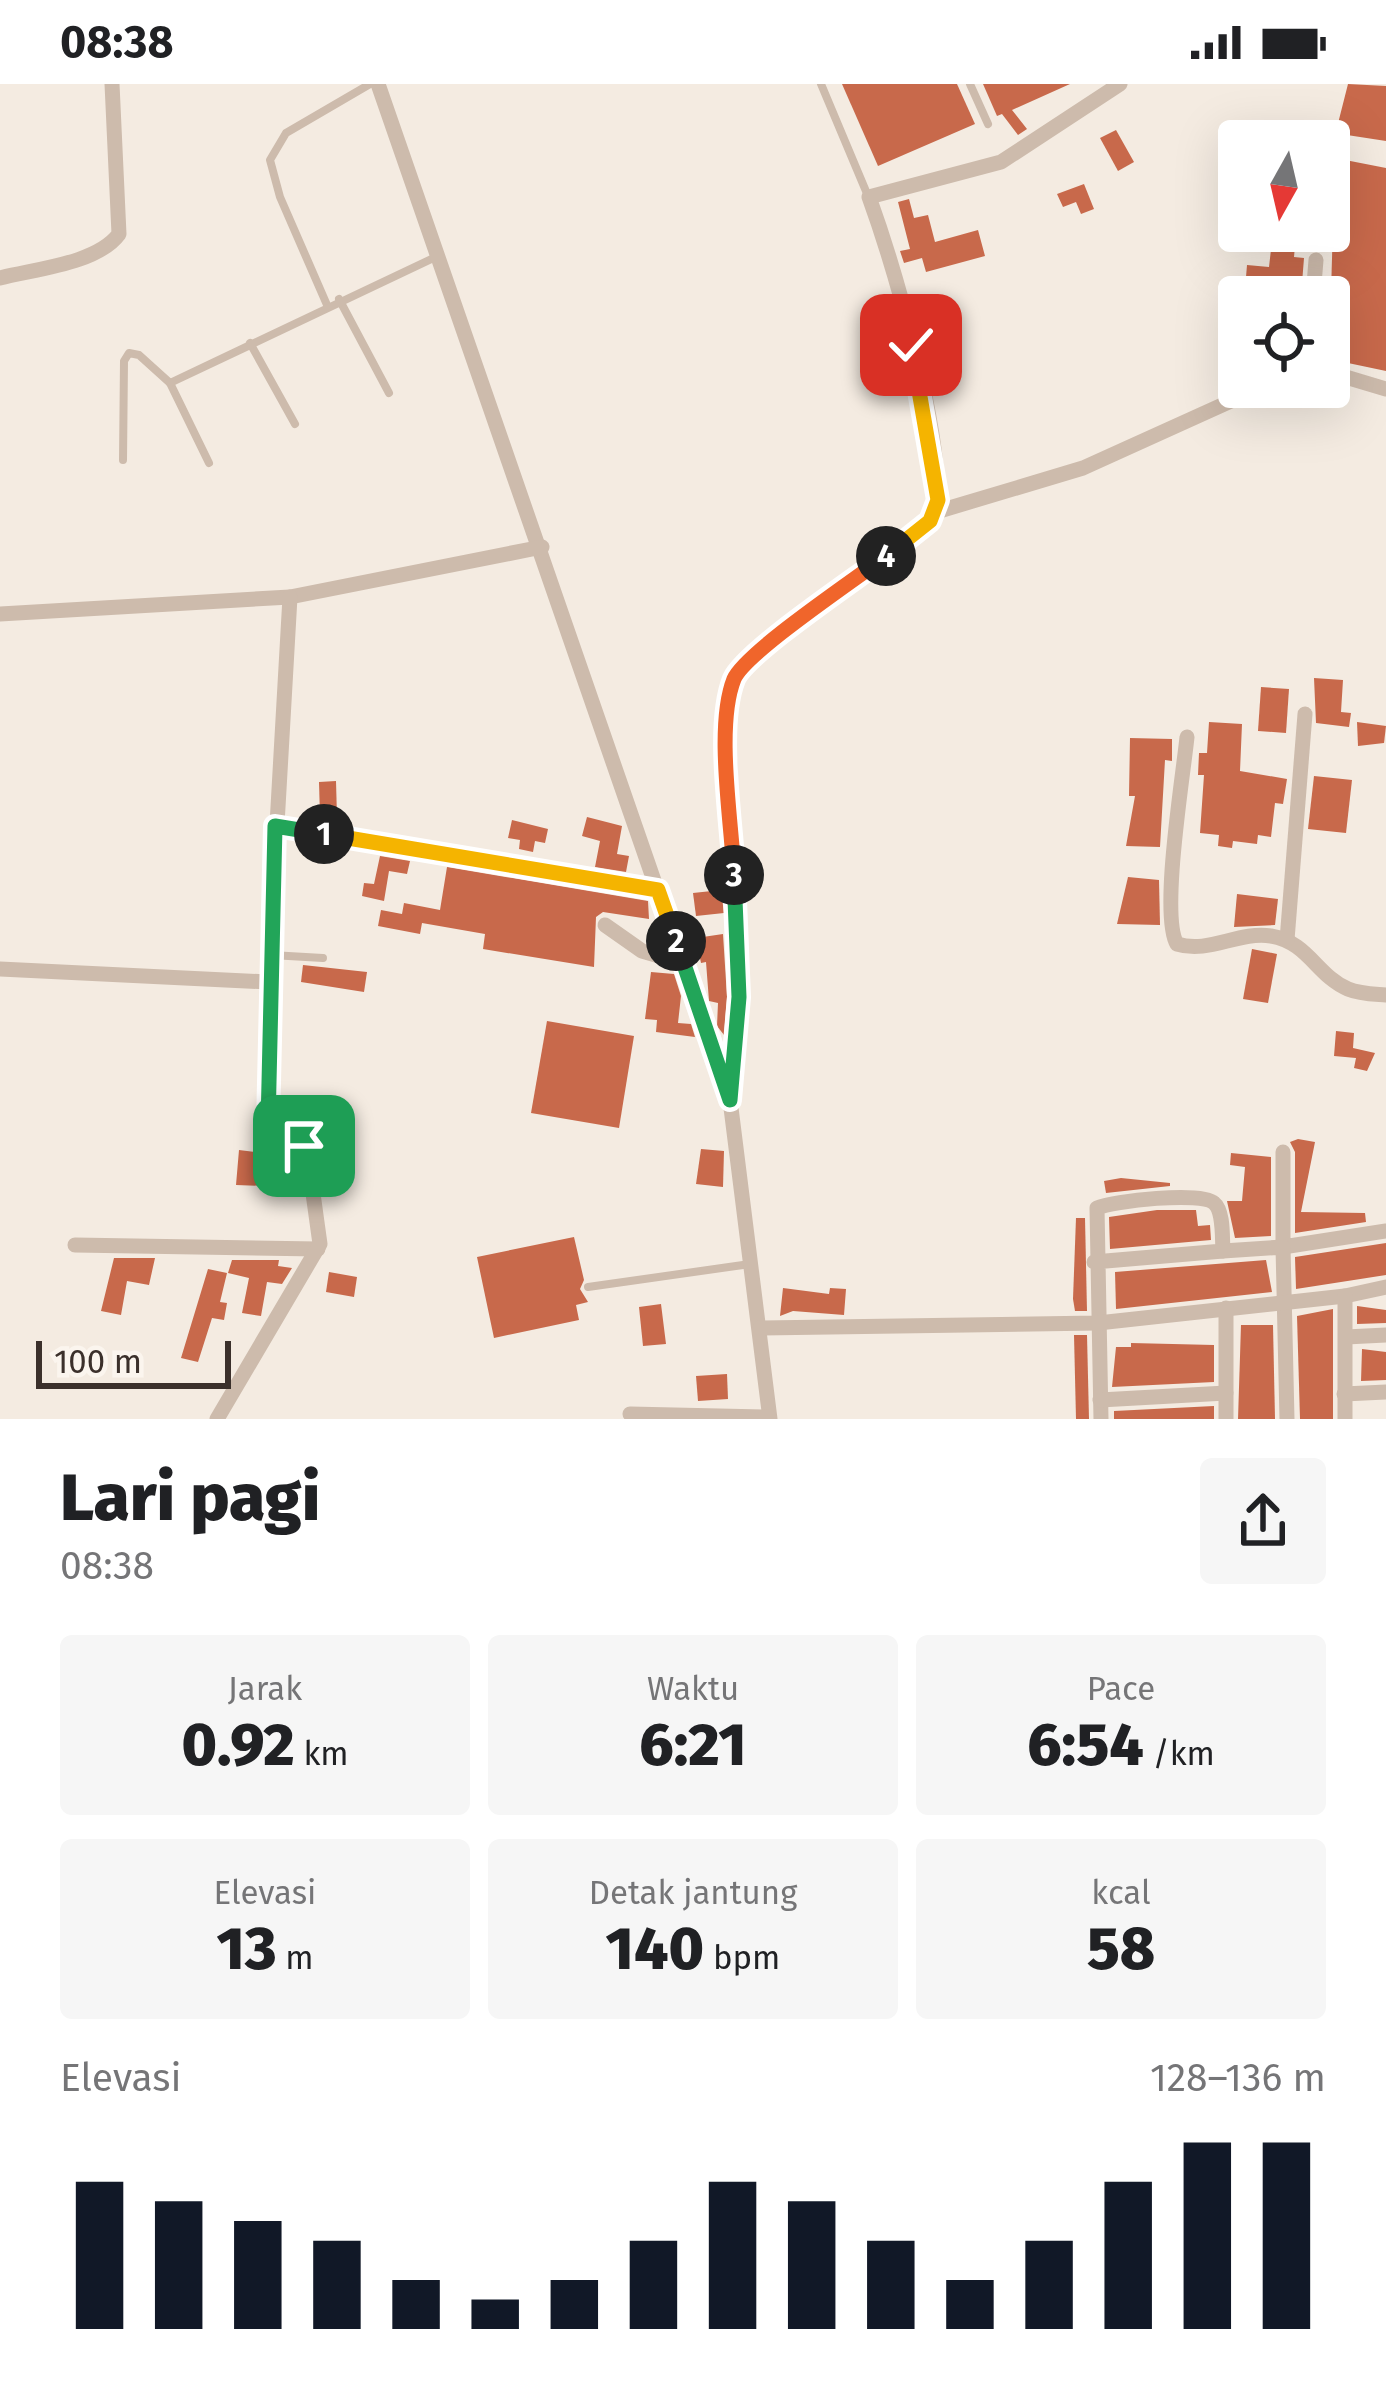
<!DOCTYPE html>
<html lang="id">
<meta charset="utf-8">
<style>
:root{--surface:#fff;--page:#f6f6f6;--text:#202124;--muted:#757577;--accent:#111827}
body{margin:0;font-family:"Fira Sans",sans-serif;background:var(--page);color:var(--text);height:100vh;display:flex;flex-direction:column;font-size:45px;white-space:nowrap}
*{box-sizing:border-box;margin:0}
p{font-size:39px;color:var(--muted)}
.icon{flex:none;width:66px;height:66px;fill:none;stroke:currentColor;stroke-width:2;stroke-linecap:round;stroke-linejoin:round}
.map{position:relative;height:1335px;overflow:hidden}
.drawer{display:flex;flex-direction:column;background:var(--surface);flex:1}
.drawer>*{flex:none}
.needle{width:78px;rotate:188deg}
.fabs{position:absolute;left:1218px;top:36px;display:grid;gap:24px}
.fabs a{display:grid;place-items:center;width:132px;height:132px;border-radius:12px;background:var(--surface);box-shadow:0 12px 48px #0002;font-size:60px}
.scale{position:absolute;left:36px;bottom:30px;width:195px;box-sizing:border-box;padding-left:12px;border:6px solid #3b302b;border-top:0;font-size:33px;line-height:42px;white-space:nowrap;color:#3b302b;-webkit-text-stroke:9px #fbf5ee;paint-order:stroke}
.pin{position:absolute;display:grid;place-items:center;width:102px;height:102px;color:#fff;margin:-51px;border-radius:24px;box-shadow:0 6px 18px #0006}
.km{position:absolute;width:60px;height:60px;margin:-30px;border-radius:50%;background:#222;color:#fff;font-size:33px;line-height:60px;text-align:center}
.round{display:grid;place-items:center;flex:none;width:126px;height:126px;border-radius:12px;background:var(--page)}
.head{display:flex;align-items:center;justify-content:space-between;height:204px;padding:0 60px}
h1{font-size:66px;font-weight:800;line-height:90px}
.figures{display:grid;grid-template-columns:repeat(3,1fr);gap:18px;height:204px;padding:12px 60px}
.figures div{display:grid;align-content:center;border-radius:12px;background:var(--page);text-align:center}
.figures b{font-size:60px;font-weight:800}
.figures small{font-size:33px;font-weight:400}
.figures p{font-size:33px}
.chart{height:336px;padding:24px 60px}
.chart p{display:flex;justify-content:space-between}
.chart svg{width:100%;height:216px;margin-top:12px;stroke:var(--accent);stroke-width:6}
.status{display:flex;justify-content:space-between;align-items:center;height:84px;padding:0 60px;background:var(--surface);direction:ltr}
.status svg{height:33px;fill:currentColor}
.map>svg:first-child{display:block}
</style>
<div class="status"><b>08:38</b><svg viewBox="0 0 49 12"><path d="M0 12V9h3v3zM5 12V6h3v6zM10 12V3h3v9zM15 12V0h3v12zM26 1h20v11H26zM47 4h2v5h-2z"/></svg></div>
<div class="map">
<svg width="1386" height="1335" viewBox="0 0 1386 1335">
<rect width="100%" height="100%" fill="#f4ebe1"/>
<!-- building -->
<g fill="#c8694b">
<path d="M842 0H957L975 40 878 82Z"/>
<path d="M983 0H1070L1012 26 1027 45 1018 51 1002 30 997 32Z"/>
<path d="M1348 0 1386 2V57L1347 51 1345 69 1331 67Z"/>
<path d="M1116 46 1134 78 1118 87 1100 54Z"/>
<path d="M1335 74 1386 84V287L1329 275Z"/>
<path d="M1084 100 1094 125 1081 130 1076 118 1063 123 1057 110Z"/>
<path d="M909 115 914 134 928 131 935 158 978 146 985 172 926 188 922 174 904 179 900 167 910 165 898 118Z"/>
<path d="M1273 148 1296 151 1294 173 1304 174 1301 212 1286 210 1287 201 1245 205 1247 181 1269 183Z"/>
<path d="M1314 594 1343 596 1341 628 1351 629 1349 643 1316 639Z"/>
<path d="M1261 603 1289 605 1286 649 1258 647Z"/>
<path d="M1209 638 1242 640 1240 687 1287 695 1283 720 1275 719 1271 753 1258 751 1257 760 1233 757 1232 764 1218 762 1219 751 1200 749 1204 691H1198L1199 669H1207Z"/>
<path d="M1357 638 1386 642 1384 659 1358 662Z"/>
<path d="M1130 654 1172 655V677L1165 676 1160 763 1126 762 1135 712H1129Z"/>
<path d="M1314 692 1352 696 1346 749 1308 745Z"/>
<path d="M336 697 337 733H320L319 698Z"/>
<path d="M587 733 622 742 617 770 629 772 626 788 595 783 600 757 582 752Z"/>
<path d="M512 736 548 745 545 759 535 757 533 768 519 765 520 756 508 754Z"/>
<path d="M380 772 410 777 407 790 389 787 384 817 362 812 364 799 374 800Z"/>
<path d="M447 783 648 817 649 835 603 828 596 833 594 883 483 865 485 850 422 839 420 850 378 842 381 826 402 830 404 819 440 826Z"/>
<path d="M1128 793 1159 796 1160 841 1117 840Z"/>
<path d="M721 806 724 829 696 832 693 809Z"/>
<path d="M1237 810 1278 815 1275 841 1234 843Z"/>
<path d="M723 850 727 913 724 951 717 942 718 919 709 917 706 878 701 879 696 854Z"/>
<path d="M1252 865 1277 870 1268 919 1243 915Z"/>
<path d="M303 881 367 888 364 908 301 898Z"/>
<path d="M651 888 674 890 681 912 678 939 691 940 695 953 656 948 657 936 645 935Z"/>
<path d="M547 937 634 952 619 1044 531 1029Z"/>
<path d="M1336 947 1354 949 1353 964 1375 969 1367 987 1354 984 1356 974 1334 972Z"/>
<path d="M1298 1055 1315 1058 1301 1128 1365 1129 1366 1138 1295 1149V1068L1290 1058Z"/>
<path d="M701 1065 724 1067 723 1103 696 1100Z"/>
<path d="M239 1066 255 1068 253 1087 275 1089 277 1075 296 1077 298 1103 236 1101Z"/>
<path d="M1231 1069 1271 1073V1152L1235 1154 1227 1117H1242L1245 1083 1230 1081Z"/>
<path d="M1121 1094 1170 1099V1102L1106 1109 1104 1097Z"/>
<path d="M1157 1126H1196L1198 1142 1210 1141 1211 1156 1110 1165 1109 1133Z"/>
<path d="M1076 1134H1085L1087 1227H1075L1073 1215Z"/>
<path d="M574 1153 584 1196 580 1205 588 1218 576 1221 579 1236 494 1254 477 1173Z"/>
<path d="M1386 1159V1191L1296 1205 1295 1173Z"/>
<path d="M114 1174H155L149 1201 127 1197 121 1231 101 1227Z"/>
<path d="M232 1176H279L278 1182 292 1184 282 1200 267 1198 261 1232 242 1229 249 1194 228 1189Z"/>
<path d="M1266 1176 1272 1208 1116 1225 1115 1188Z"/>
<path d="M208 1185 227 1189 220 1218 227 1219 224 1236 212 1234 198 1278 181 1274Z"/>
<path d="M329 1188 357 1193 354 1213 326 1208Z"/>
<path d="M783 1204 829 1210 830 1204 846 1205 844 1231 793 1227 780 1232Z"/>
<path d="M661 1220 666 1260 643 1262 639 1223Z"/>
<path d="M1357 1222 1386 1226V1239L1357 1240Z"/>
<path d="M1333 1225V1335H1300L1297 1232Z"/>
<path d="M1241 1241H1273L1275 1335H1238Z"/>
<path d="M1074 1251H1087L1089 1335H1076Z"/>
<path d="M1131 1259 1214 1261V1298L1112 1303 1116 1263H1131Z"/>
<path d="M1362 1265 1386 1268V1296L1361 1297Z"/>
<path d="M727 1290 728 1315 698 1317 696 1292Z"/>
<path d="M1214 1322V1335H1114V1327Z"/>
</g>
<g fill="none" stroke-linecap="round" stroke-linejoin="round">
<!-- lane -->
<g stroke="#cdbbac" stroke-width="8">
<path d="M821 0 868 112"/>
<path d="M970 0 988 40"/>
<path d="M339 215 389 309"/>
<path d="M327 221 280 113 270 76 286 49 370 0"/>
<path d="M250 259 295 340"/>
<path d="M170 299 209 379"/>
<path d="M123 376 124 277 129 269 139 271 170 299 440 171"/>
<path d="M271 871 323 874"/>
<path d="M588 1203 750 1180"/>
</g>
<!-- street -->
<g stroke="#cdbbac" stroke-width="15">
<path d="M378 0 730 1016 770 1335"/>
<path d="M0 194C34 185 97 180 119 150L112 0"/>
<path d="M1313 213 1316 176"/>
<path d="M1329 288 1386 305"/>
<path d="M936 428 1083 384 1262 303"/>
<path d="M0 530 290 513 542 463"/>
<path d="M1187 653C1183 693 1160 832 1177 860 1209 870 1238 847 1271 852 1308 858 1317 892 1348 905 1360 910 1374 910 1386 911"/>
<path d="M275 742 658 806"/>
<path d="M605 841 642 867 683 879"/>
<path d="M1287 856 1305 630"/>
<path d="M0 885 268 898"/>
<path d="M731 1009 739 913 728 637 735 595 756 571 915 451 936 428C946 359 894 182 869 113L1001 78 1120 0"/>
<path d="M1283 1068V1163L1386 1147"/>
<path d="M75 1161 318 1165"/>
<path d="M1223 1167 1283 1163 1287 1335"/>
<path d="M1094 1178 1223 1167C1222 1155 1224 1127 1214 1119 1202 1107 1112 1117 1097 1124L1101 1335"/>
<path d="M760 1244 1098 1239 1345 1212 1386 1203"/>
<path d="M1346 1253 1386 1251"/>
<path d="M1344 1310 1386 1308"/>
<path d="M1100 1316 1226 1309"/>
<path d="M630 1330 769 1333"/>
<path d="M217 1335 320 1160 307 1066 268 1041V898L290 513"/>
<path d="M1226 1335V1224"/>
<path d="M1345 1335V1212"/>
</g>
</g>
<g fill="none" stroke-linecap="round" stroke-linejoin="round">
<!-- split-1 casing -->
<g stroke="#fff" stroke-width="24">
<path id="split-1" d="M304 1062 268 1041 275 742 324 750"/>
</g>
<!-- split-2 casing -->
<g stroke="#fff" stroke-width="24">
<path id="split-2" d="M324 750 658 806 676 857"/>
</g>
<!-- split-3 casing -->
<g stroke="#fff" stroke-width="24">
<path id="split-3" d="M676 857 730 1016 739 913 734 791"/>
</g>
<!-- split-4 casing -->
<g stroke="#fff" stroke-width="24">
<path id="split-4" d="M734 791C732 739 715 643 734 595 746 568 856 495 886 472"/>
</g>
<!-- split-5 casing -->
<g stroke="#fff" stroke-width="24">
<path id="split-5" d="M886 472 930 437 938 416 911 261"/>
</g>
<!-- split-1 -->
<use href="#split-1" stroke="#22a559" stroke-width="15"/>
<!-- split-2 -->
<use href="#split-2" stroke="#f5b400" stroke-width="15"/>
<!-- split-3 -->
<use href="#split-3" stroke="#22a559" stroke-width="15"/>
<!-- split-4 -->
<use href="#split-4" stroke="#f0652b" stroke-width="15"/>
<!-- split-5 -->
<use href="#split-5" stroke="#f5b400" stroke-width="15"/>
</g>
</svg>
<div class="fabs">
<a><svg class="needle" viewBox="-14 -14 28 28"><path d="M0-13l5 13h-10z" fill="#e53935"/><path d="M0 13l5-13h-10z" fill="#757577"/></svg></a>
<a><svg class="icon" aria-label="locate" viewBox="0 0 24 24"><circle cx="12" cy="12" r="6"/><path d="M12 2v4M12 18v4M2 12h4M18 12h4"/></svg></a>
</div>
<div class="scale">100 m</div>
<div class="pin" style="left:304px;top:1062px;background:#1e9e55"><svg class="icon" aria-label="arrive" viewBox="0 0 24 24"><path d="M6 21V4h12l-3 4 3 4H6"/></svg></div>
<div class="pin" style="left:911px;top:261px;background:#d93025"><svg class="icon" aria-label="check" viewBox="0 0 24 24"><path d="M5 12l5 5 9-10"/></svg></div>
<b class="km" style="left:324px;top:750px">1</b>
<b class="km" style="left:676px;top:857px">2</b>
<b class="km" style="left:734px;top:791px">3</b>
<b class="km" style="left:886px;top:472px">4</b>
</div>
<section class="drawer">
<div class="head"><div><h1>Lari pagi</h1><p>08:38</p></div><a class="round"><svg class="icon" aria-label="share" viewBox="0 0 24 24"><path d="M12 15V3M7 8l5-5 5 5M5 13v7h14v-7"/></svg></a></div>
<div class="figures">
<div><p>Jarak</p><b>0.92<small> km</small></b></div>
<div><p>Waktu</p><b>6:21</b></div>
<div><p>Pace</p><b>6:54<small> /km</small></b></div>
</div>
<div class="figures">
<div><p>Elevasi</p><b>13<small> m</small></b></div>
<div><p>Detak jantung</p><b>140<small> bpm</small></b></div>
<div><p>kcal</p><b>58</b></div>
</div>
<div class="chart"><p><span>Elevasi</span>128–136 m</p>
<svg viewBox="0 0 160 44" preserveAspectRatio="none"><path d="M5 44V14M15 44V18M25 44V22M35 44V26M45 44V34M55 44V38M65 44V34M75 44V26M85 44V14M95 44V18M105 44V26M115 44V34M125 44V26M135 44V14M145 44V6M155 44V6"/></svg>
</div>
</section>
